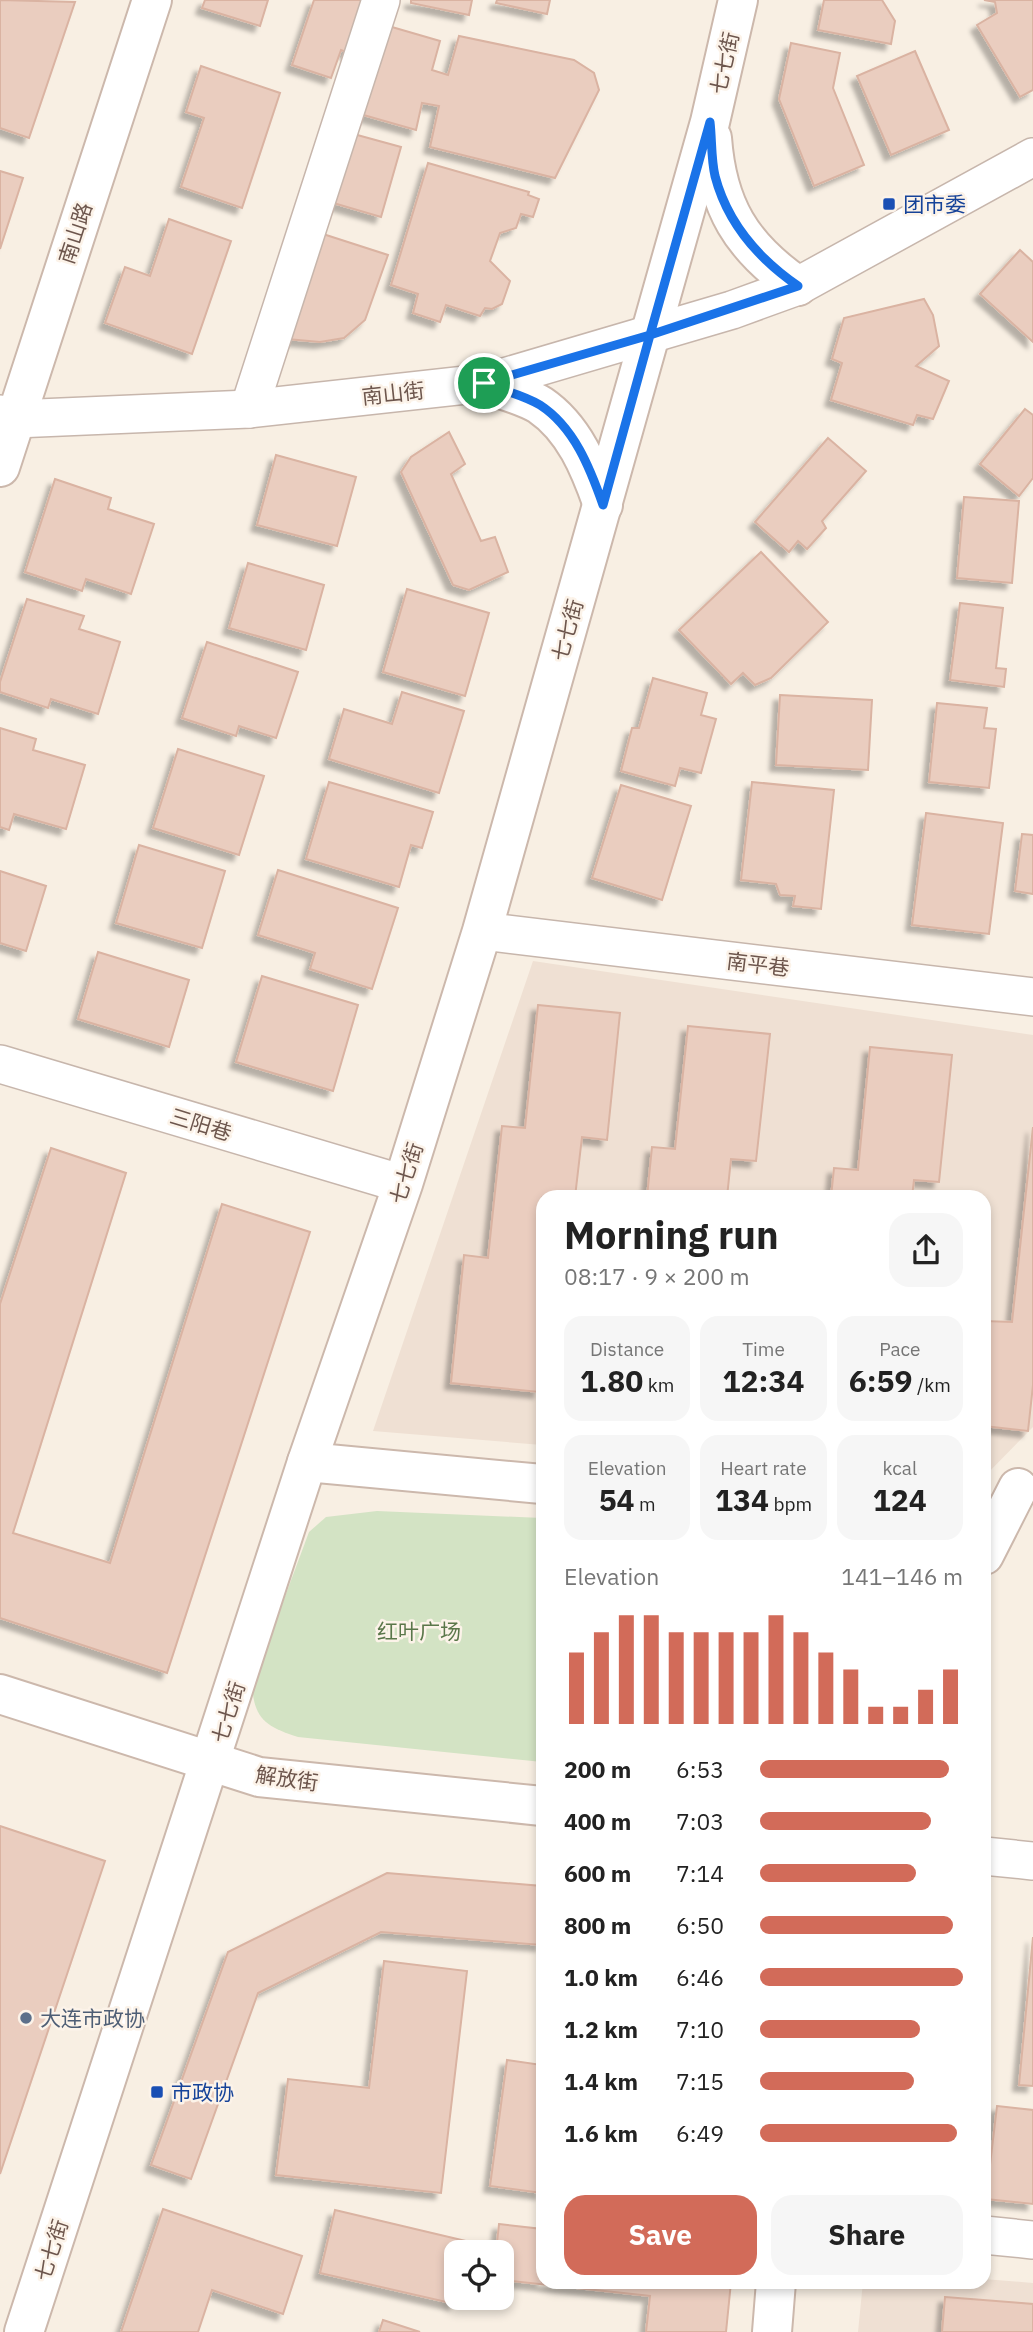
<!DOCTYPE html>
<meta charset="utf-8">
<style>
:root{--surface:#fff;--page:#f6f6f6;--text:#222;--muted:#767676;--accent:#d26b59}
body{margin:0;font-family:"IBM Plex Sans","Noto Sans SC",sans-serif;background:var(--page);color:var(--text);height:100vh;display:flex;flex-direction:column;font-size:26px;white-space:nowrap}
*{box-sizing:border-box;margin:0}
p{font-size:23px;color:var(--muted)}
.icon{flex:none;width:38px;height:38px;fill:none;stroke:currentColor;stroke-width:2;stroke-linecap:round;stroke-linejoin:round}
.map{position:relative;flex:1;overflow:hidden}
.side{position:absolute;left:536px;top:1190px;width:455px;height:1099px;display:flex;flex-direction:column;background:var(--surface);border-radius:21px;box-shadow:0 4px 10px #0003}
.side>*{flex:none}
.buttons{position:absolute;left:444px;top:2240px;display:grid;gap:14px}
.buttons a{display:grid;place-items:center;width:70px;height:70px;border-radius:14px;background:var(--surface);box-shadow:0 4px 10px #0003;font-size:35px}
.pin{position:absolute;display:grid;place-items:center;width:60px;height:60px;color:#fff;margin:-30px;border:4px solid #fff;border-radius:50%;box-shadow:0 2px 7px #0007}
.round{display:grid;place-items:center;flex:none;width:74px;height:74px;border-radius:21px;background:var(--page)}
.summary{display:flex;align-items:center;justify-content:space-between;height:119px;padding:0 28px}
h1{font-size:38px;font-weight:700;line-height:52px}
.figures{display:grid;grid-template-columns:repeat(3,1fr);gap:10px;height:119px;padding:7px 28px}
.figures div{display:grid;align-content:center;border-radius:18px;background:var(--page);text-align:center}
.figures b{font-size:30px;font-weight:700}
.figures small{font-size:19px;font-weight:400}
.figures p{font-size:19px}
.chart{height:196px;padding:14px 28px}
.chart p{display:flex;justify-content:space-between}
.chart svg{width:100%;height:126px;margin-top:7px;stroke:var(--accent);stroke-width:6}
.button{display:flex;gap:14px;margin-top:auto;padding:14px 28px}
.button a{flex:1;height:80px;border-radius:21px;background:var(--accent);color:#fff;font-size:28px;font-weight:700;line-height:80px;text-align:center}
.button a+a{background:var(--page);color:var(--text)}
ul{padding:0 28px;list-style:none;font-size:23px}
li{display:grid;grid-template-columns:112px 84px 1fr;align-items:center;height:52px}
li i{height:18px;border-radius:9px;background:var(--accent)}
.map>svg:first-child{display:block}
</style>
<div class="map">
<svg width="1033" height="2332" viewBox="0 0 1033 2332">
<defs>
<filter id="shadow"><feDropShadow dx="-6" dy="6" stdDeviation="2" flood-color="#0004"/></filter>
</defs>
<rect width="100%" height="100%" fill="#f8efe3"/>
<!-- residential -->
<g fill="#efe0d3">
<path d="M533 961 1033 1035V1427L984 1477V1197H542V1445L373 1431Z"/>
<path d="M984 2279 1033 2283V2332H858L863 2282H984Z"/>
</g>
<!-- green -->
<path fill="#d3e3c4" d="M377 1511 542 1518V1762L298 1737C267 1727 254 1720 252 1685L309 1532 326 1517Z"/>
<!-- building -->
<g fill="#eacdbf" stroke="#dab3a2" stroke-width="2" filter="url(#shadow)">
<path d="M0 0 75 2 29 138 0 128Z"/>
<path d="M205 0H268L260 26 202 8Z"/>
<path d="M314 0H367L349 53 341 50 331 78 292 65Z"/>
<path d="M411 0H472L469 15 411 3Z"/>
<path d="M497 0H550L547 14 496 3Z"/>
<path d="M824 0H882L895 21 891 44 818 30Z"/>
<path d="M984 0H1033V90L1020 97 977 25 997 13 995 2Z"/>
<path d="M385 25 440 41 432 70 448 75 459 36 574 60 594 73 599 90 555 178 430 147 439 106 422 103 416 130 360 114Z"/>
<path d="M791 43 840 53 833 88 864 165 814 186 779 99Z"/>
<path d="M915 51 949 130 891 155 857 76Z"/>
<path d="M201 66 280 93 242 208 181 187 204 118 186 112Z"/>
<path d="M350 133 401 147 381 217 330 202Z"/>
<path d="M428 163 529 192 528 195 539 199 533 217 521 214 516 228 500 233 490 261 510 281 502 304 492 309 485 308 480 316 446 305 440 322 413 313 418 294 391 285Z"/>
<path d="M0 171 23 178 0 249Z"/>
<path d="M169 219 231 241 192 354 105 323 125 267 150 276Z"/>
<path d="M323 234 388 255 365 320 344 338 320 342 287 339Z"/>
<path d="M1020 250 1033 262V342L980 294Z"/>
<path d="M924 299 933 315 939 346 916 366 949 381 933 419 917 415 913 425 831 400 842 363 832 359 844 318Z"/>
<path d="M1025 409 1033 415V478L1019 496 980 464Z"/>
<path d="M449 432 465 464 451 474 481 541 495 537 508 572 469 590 453 585 401 472 411 457Z"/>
<path d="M828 438 866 471 822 521 826 528 807 549 798 541 789 552 755 522Z"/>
<path d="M276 455 356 477 337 546 257 525Z"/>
<path d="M55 479 111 498 108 509 154 524 131 594 86 579 82 591 25 572Z"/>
<path d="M964 497 1019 501 1012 583 957 578Z"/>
<path d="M761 552 828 622 771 678 755 685 743 673 731 684 679 630Z"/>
<path d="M248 563 324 585 306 650 229 628Z"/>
<path d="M407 589 489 613 465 696 383 672Z"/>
<path d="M27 599 84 616 79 629 120 642 98 714 51 699 48 708 0 692V682Z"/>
<path d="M960 603 1003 608 996 668 1006 669 1004 687 950 680Z"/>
<path d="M207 642 298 672 276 738 239 726 236 736 182 718Z"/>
<path d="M653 678 707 693 701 715 716 719 701 773 680 768 675 786 621 771 632 728H639Z"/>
<path d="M402 692 464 711 439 793 329 759 344 709 392 724Z"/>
<path d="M780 695 872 700 868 770 776 765Z"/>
<path d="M937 703 987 708 984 728 996 729 989 788 929 782Z"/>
<path d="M0 728 36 739 33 750 85 765 66 829 14 814 9 830 0 827Z"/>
<path d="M178 749 264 776 239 855 153 828Z"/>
<path d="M329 782 433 812 422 848 411 845 399 887 306 859Z"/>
<path d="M752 782 834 790 821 909 793 906 795 896 780 895 776 884 741 880Z"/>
<path d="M621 785 691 806 662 900 592 878Z"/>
<path d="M926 813 1003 823 989 934 912 925Z"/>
<path d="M1022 834 1033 835V894L1015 891Z"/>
<path d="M139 845 225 871 202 948 116 923Z"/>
<path d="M278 870 398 908 372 989 310 969 315 953 258 935Z"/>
<path d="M0 871 46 886 26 951 0 943Z"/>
<path d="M98 952 189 980 169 1047 78 1019Z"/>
<path d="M262 976 358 1005 333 1091 236 1062Z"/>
<path d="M538 1005 620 1013 607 1140 582 1137 575 1197H542V1364L539 1392 451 1383 464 1255 488 1258 502 1126 525 1128Z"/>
<path d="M688 1026 770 1034 756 1161 731 1159 727 1197H647L652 1147 675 1149Z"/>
<path d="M870 1047 952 1055 939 1182 914 1180 912 1197H831L834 1168 858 1170Z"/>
<path d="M1033 1127V1385L1028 1431 984 1426V1321L1012 1322Z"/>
<path d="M51 1148 126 1173 13 1533 110 1563 222 1204 310 1232 167 1673 0 1618V1304Z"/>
<path d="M0 1826 105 1861 0 2174Z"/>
<path d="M387 1873 542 1886V1945L381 1932 258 1993 191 2179 151 2165 228 1952Z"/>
<path d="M1033 1937V2086L1019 2085Z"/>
<path d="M384 1961 467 1971 441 2193 276 2175 288 2079 369 2088Z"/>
<path d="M507 2060 542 2065V2193L490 2186Z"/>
<path d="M997 2106 1033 2110V2204L986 2199Z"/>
<path d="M163 2209 302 2256 283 2314 212 2290 198 2332H121Z"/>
<path d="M335 2210 470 2242 467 2252H457L455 2304 320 2273Z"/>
<path d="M499 2224 542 2229V2282H731L726 2332H646L650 2296 502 2280V2252H496Z"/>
<path d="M945 2297 1033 2304V2332H942Z"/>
<path d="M383 2320 420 2332H379Z"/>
</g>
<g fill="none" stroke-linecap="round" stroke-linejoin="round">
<!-- street casing -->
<g stroke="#c7b6ac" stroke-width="40">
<g id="street">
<path d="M249 409 381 0"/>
<path d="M0 414 15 419 249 409 484 383 732 310 798 286 1033 157"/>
<path d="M482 931 1033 997"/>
<path d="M0 1064 403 1184"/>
<path d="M984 1856 1033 1861"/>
<path d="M984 2235 1033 2240"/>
</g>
</g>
<!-- secondary casing -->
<g stroke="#ccb8ac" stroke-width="42">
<g id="secondary">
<path d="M712 138C717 206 741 247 798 286"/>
<path d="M484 383C501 390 524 395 540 405 574 428 590 468 603 505"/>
<path d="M0 467 152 0"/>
<path d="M307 1462 542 1484"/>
<path d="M984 1555 1018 1488"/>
<path d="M0 1694 259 1777 542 1806"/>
<path d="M24 2332 307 1462 403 1184 482 931 710 122 738 0"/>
<path d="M772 2332 776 2282"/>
</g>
</g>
<!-- street -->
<use href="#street" stroke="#fff" stroke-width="37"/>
<!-- secondary -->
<use href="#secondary" stroke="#fff" stroke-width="38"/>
</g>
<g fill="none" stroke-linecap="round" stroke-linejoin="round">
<!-- route casing -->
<g stroke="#fff" stroke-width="14">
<path id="route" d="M484 383C501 390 524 395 540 405 574 427 590 468 603 505L650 335 798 286C759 259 727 222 715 176 711 159 712 139 710 122L650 335 484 383"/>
</g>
<!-- route -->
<use href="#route" stroke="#1a73e8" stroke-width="9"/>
</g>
<!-- markers -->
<g fill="#1a4fb4" stroke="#fcf3e9" stroke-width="2.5">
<rect x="882" y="197" width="14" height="14" rx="3.5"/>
<rect x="150" y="2085" width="14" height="14" rx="3.5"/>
</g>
<circle fill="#5c6f8a" stroke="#fcf3e9" stroke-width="2.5" cx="26" cy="2018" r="7"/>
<g text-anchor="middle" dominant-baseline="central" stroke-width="5" stroke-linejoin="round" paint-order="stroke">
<!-- street labels -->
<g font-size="21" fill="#6d564d" stroke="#fcf3e9">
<text transform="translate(724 63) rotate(-77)">七七街</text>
<text transform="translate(75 233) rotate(-72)">南山路</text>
<text transform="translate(393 393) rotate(-6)">南山街</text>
<text transform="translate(567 630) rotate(-74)">七七街</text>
<text transform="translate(758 964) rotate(7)">南平巷</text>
<text transform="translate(201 1124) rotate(17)">三阳巷</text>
<text transform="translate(406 1173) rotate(-72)">七七街</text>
<text transform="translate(228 1712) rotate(-72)">七七街</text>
<text transform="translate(287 1778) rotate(8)">解放街</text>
<text transform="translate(51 2250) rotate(-72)">七七街</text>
</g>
<!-- transit labels -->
<g font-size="21" fill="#164399" stroke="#fcf3e9" text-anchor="start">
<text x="903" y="204">团市委</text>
<text x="171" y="2092">市政协</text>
</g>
<!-- park labels -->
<g font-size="21" fill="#5a774a" stroke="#fcf3e9">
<text x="419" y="1631">红叶广场</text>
</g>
<!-- service labels -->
<g font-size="21" fill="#4e5e75" stroke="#fcf3e9" text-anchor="start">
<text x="40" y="2018">大连市政协</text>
</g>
</g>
</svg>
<div class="buttons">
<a><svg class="icon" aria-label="locate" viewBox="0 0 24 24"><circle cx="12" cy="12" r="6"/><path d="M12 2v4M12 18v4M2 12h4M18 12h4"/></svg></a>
</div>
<div class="pin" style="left:484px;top:383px;background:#1e9e55"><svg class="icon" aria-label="arrive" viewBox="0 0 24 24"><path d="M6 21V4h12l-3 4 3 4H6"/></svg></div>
<section class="side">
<div class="summary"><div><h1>Morning run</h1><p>08:17 · 9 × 200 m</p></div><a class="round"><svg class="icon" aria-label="share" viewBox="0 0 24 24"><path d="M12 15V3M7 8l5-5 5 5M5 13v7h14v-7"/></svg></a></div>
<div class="figures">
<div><p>Distance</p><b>1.80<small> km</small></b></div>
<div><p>Time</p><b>12:34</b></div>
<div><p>Pace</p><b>6:59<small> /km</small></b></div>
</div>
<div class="figures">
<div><p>Elevation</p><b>54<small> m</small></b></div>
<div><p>Heart rate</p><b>134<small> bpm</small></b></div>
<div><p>kcal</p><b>124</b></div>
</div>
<div class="chart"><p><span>Elevation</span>141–146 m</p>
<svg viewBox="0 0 160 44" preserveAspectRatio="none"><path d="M5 44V19M15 44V12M25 44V6M35 44V6M45 44V12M55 44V12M65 44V12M75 44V12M85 44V6M95 44V12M105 44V19M115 44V25M125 44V38M135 44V38M145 44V32M155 44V25"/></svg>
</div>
<ul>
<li><b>200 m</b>6:53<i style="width:93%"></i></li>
<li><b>400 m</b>7:03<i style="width:84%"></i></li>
<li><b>600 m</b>7:14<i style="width:77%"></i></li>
<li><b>800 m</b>6:50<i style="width:95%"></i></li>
<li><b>1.0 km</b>6:46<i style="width:100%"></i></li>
<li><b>1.2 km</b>7:10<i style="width:79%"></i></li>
<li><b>1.4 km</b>7:15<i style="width:76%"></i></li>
<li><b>1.6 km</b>6:49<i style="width:97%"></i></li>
</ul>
<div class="button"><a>Save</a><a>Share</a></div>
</section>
</div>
